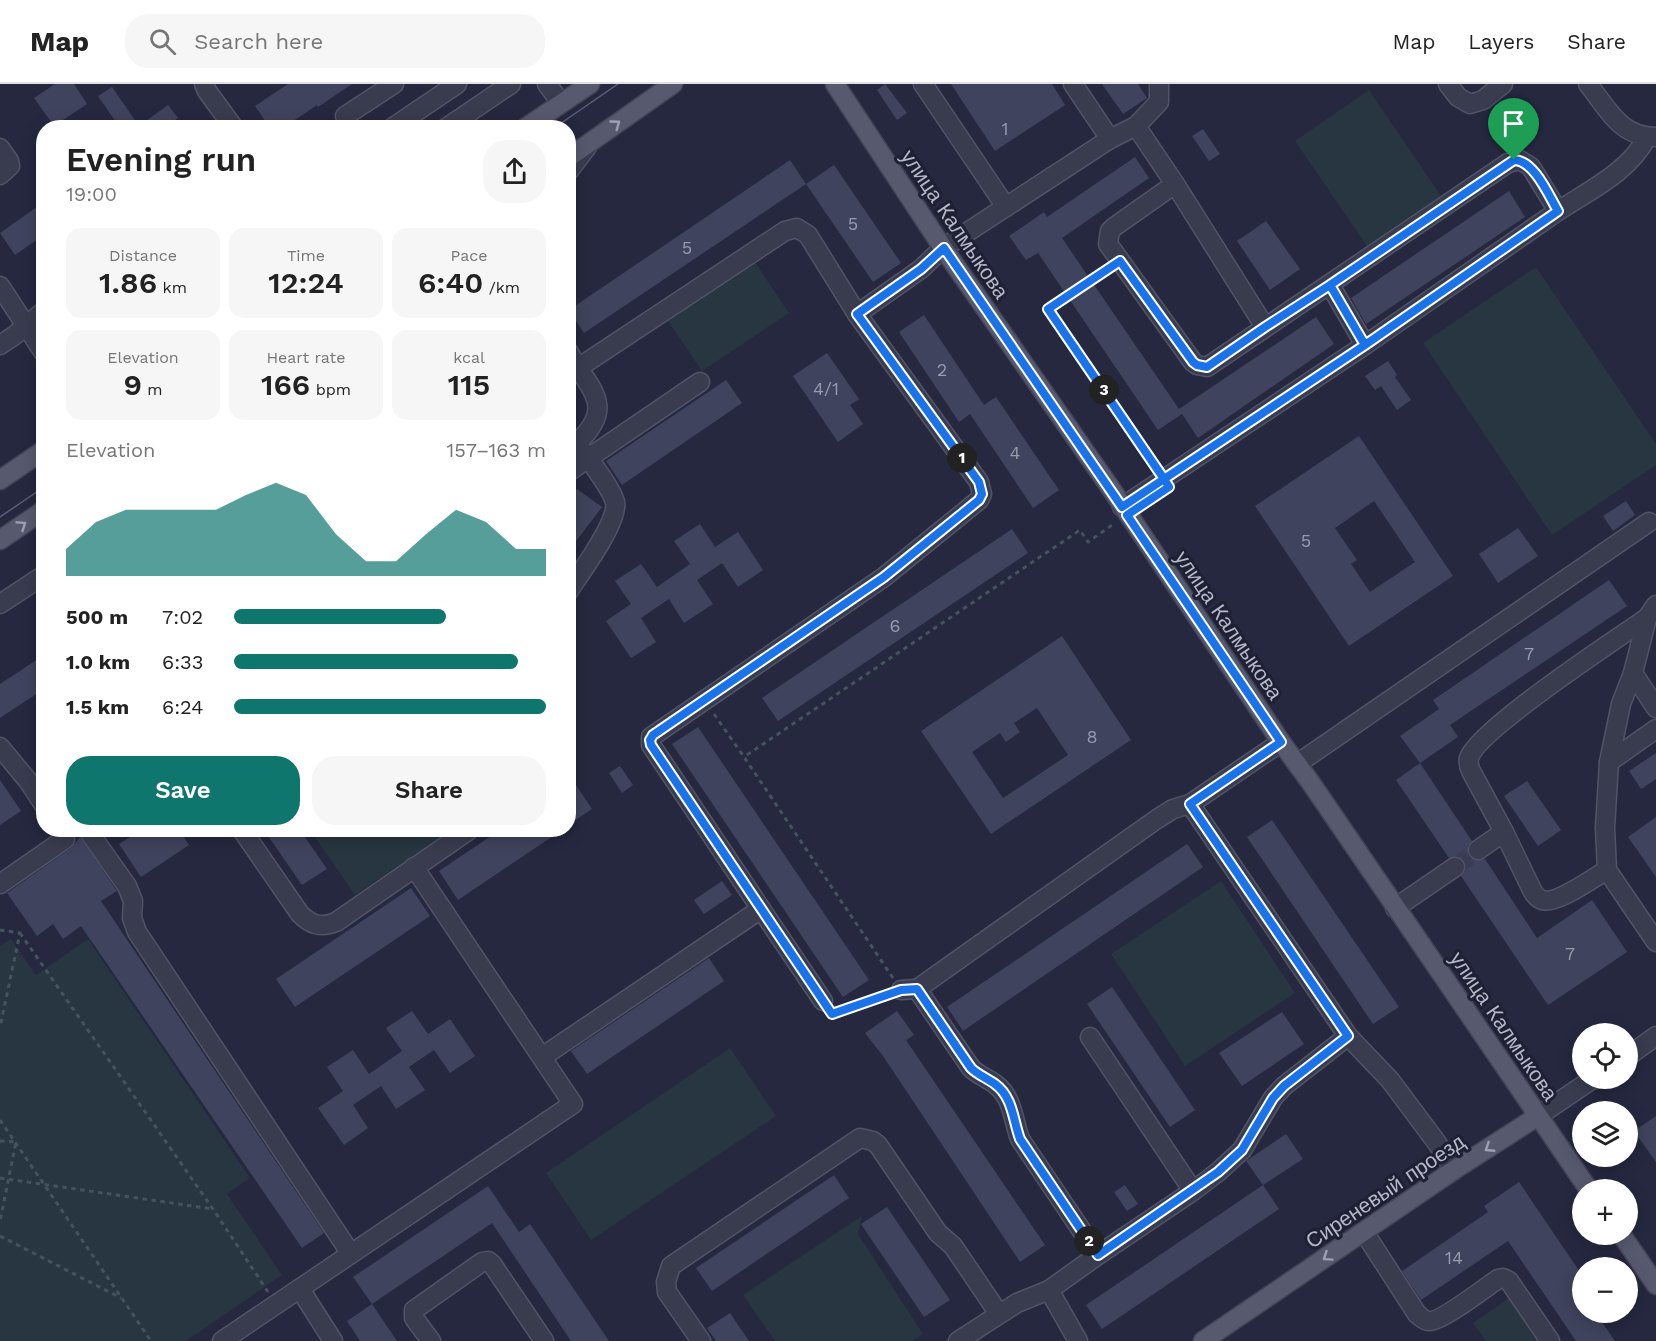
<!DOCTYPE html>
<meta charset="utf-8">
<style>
:root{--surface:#fff;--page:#f6f6f6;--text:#222;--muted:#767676;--line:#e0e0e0;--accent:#0f766e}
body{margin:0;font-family:"Work Sans",sans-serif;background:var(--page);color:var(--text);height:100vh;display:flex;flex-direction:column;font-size:22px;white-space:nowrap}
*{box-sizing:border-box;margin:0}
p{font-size:20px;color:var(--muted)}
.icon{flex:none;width:33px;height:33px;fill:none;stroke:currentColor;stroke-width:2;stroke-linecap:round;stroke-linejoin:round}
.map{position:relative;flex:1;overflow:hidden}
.panel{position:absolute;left:36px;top:36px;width:540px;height:717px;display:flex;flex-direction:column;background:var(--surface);border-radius:24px;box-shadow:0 3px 15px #0003}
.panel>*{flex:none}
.controls{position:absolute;left:1572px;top:939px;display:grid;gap:12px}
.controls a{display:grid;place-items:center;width:66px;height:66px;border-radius:50%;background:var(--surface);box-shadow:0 3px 15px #0003;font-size:30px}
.pin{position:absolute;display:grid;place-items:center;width:51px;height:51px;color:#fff;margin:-62px -26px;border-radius:50% 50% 50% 0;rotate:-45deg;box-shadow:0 0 6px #0007}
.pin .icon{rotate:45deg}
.km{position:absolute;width:30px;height:30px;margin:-15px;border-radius:50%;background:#222;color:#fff;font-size:16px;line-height:30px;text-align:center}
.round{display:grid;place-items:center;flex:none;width:63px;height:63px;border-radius:24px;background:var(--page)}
.headline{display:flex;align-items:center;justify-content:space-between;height:102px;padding:0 30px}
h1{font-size:33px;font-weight:600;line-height:45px}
.metrics{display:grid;grid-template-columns:repeat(3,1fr);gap:9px;height:102px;padding:6px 30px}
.metrics div{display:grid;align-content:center;border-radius:15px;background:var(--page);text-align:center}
.metrics b{font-size:30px;font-weight:600}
.metrics small{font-size:16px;font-weight:400}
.metrics p{font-size:16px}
.chart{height:168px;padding:12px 30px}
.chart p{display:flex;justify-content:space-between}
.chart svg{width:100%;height:108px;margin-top:6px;fill:var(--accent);opacity:.7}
.primary-button{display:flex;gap:12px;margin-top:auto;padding:12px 30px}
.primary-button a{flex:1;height:69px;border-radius:24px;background:var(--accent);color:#fff;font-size:24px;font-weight:600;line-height:69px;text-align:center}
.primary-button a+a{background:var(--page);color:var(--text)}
ul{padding:0 30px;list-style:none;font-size:20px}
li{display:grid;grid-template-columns:96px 72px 1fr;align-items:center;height:45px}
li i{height:15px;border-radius:8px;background:var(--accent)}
header{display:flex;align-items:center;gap:36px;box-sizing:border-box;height:84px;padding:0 30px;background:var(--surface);border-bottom:2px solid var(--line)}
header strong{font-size:28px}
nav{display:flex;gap:33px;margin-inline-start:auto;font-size:21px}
.search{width:420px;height:54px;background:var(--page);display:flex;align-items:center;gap:15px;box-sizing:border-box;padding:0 21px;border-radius:24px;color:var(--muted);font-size:22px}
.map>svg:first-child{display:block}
</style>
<header>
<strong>Map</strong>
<div class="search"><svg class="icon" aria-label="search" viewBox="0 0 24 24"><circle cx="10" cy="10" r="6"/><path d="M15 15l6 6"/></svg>Search here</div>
<nav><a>Map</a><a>Layers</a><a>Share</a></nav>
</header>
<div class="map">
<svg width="1656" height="1257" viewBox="0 0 1656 1257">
<rect width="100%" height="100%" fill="#25283f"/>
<!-- green -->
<g fill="#273640">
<path d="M1369 6 1441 112 1367 162 1295 57Z"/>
<path d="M755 178 789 229 702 287 668 237Z"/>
<path d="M1536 183 1656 360V381L1552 451 1423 259Z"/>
<path d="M310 746H451L355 811Z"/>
<path d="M1221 797 1295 909 1185 982 1111 870Z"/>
<path d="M11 855 36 891 88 855 250 1094 227 1110 282 1191 186 1257H0V862Z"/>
<path d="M730 964 776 1032 591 1156 546 1089Z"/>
<path d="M862 1132 858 1150 923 1250 912 1257H775L743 1211Z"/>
<path d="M1509 1214 1539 1257H1486L1473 1239Z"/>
</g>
<!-- building -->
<g fill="#3f435d" fill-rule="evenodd">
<path d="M55 0H74L87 20 54 42 34 14Z"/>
<path d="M288 0H352L318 23 317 21 283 44H270L255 22Z"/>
<path d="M885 0 907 29 897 36 877 6Z"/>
<path d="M951 0H1052L1065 21 995 67Z"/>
<path d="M1102 0H1138L1147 14 1123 30Z"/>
<path d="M112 3 139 42 168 21 178 34 165 44H120L98 12Z"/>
<path d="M1203 45 1220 70 1209 77 1192 52Z"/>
<path d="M1135 73 1149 94 1062 154 1179 325 1316 233 1334 260 1198 354 1182 330 1158 346 1038 169 1026 176 1009 152 1044 128 1047 133Z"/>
<path d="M790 76 806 100 584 249 569 226Z"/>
<path d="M834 81 901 179 873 198 806 100Z"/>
<path d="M1509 107 1525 133 1366 240 1351 214Z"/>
<path d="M44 118V151L15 171 0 149Z"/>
<path d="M1266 137 1300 185 1270 206 1237 157Z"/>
<path d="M924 231 984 321 996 313 1059 406 1033 424 970 330 959 338 899 248Z"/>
<path d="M827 269 859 315 850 321 863 340 838 358 793 292Z"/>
<path d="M1388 277 1397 291 1395 293 1411 316 1397 326 1381 302 1375 306 1365 292Z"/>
<path d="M726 296 742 319 622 401 606 377Z"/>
<path d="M1359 352 1453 492 1349 562 1255 422ZM1374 417 1415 478 1370 508 1351 480 1357 476 1335 444Z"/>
<path d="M577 405 602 423 568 468V417Z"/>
<path d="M1626 417 1635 431 1613 447 1603 432Z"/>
<path d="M700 440 715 463 738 448 763 486 738 503 722 479 697 496 713 520 684 539 669 515 641 534 656 558 631 574 606 537 631 520 615 497 641 480 657 503 690 480 674 457Z"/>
<path d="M1518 444 1538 472 1498 499 1479 470Z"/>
<path d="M1012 445 1028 469 778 637 762 614Z"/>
<path d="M1609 496 1627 522 1450 641 1458 653 1420 679 1400 652 1439 625 1433 616Z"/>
<path d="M1062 552 1131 656 991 750 921 647ZM1037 624 1068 671 1003 714 972 668 1000 649 1006 658 1020 648 1014 639Z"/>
<path d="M44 571V605L0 634V600Z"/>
<path d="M698 643 869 896 843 913 672 660Z"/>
<path d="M1656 669V695L1641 705 1629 687Z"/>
<path d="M1420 679 1472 757 1468 762V772L1474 776 1485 775 1537 854 1592 816 1627 868 1548 921 1461 792 1465 787V777L1459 773 1449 774 1396 696Z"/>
<path d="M620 682 633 701 622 709 609 689Z"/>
<path d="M568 689 592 725 568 741Z"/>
<path d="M0 696 21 727 0 741Z"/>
<path d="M1527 697 1561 746 1538 762 1504 712Z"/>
<path d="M1656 733V793L1628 753Z"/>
<path d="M1272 736 1399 923 1373 940 1247 753Z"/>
<path d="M141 746H179L189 761 141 793 119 760Z"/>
<path d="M264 746H300L327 785 302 801Z"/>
<path d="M500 746H562L458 816 439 787Z"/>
<path d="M80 753 117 807 101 817 324 1149 302 1164 81 842 63 855 53 840 37 852 7 809 71 764Z"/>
<path d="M1187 760 1203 783 963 947 947 923Z"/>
<path d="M722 797 732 811 704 830 694 816Z"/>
<path d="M411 804 430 832 295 923 276 895Z"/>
<path d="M709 874 724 897 587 990 571 967Z"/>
<path d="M1112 903 1195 1026 1170 1043 1087 920Z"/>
<path d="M412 927 428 950 450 935 475 972 450 989 434 966 409 983 425 1006 396 1025 381 1002 353 1021 368 1044 344 1061 318 1024 343 1007 327 983 353 966 369 990 402 967 386 944Z"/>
<path d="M897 927 914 951 906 956 1045 1161 1020 1178 883 972 865 949Z"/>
<path d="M1282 928 1304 960 1242 1002 1219 969Z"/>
<path d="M1656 1032V1078L1634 1047Z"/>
<path d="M1286 1050 1303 1075 1263 1101 1246 1077Z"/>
<path d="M834 1091 849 1114 712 1207 696 1184Z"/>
<path d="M1519 1098 1582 1191V1228H1595L1615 1257H1576L1508 1157 1421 1216 1402 1187 1488 1128 1484 1122Z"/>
<path d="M1125 1101 1138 1120 1127 1127 1114 1108Z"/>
<path d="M1263 1101 1279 1125 1102 1245 1086 1221Z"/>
<path d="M488 1102 519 1148 530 1140 609 1257H571L492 1139 372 1220 353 1193Z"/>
<path d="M887 1123 950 1216 924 1233 861 1140Z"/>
<path d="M372 1220 397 1257H360L347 1237Z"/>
<path d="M730 1229 749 1257H716L707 1244Z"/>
</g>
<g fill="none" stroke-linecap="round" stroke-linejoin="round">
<!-- minor-tunnel -->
<path stroke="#3b3d54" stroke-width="18" stroke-dasharray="18 9" stroke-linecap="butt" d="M1455 783 1478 766"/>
<!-- minor casing -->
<g stroke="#515367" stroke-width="21">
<g id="minor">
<path d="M204 0 207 7 234 44"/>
<path d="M547 0 561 19"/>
<path d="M923 0 1006 123"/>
<path d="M1073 0 1110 55"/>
<path d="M1448 0 1458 13 1470 20 1483 16 1503 0"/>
<path d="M1588 0C1608 25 1620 53 1656 53"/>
<path d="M345 32 394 0"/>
<path d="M1136 42 1159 18V0"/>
<path d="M392 44 457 0"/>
<path d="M446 44 511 0"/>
<path d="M0 64 9 77 10 82 0 91"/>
<path d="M568 88 587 63"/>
<path d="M1175 100 1265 243"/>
<path d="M1558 127C1590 106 1629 88 1647 53"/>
<path d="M1330 201 1365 261"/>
<path d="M0 202 44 269"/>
<path d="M0 261 15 251 44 227"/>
<path d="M568 267 578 284"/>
<path d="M577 359C608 330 600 314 578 284L785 147 797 144 808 151 857 230"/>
<path d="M568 388 700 298"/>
<path d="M568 508C580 489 619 438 615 418 611 403 587 373 577 359L570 366"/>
<path d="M0 520 44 491"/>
<path d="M1647 534 1633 589 1656 624"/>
<path d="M1633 589 1621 620 1609 678 1605 744 1607 786 1656 858"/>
<path d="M0 663 29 698 44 721"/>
<path d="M1609 678 1656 645"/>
<path d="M1297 680 1649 438"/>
<path d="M1190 720 1348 952 1390 996 1437 1059 1454 1086"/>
<path d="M242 746 300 830C311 841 321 844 336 838L469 746"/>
<path d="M1504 748 1532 806C1534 810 1537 814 1542 816 1556 821 1593 794 1607 786"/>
<path d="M91 751 127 802 133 817 132 834 137 848 351 1170"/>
<path d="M1478 766 1504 748 1471 687C1469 683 1468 679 1469 674 1477 647 1616 555 1647 534L1656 521"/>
<path d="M0 800 65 755"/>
<path d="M1395 824 1455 783"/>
<path d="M761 825 823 917"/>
<path d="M917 905 971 984C978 991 987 994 995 1000 1013 1013 1013 1036 1020 1055L1098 1171 1193 1107"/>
<path d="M901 906 917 905 1157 735 1173 725 1190 720 1281 658"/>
<path d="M1090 953 1193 1107 1218 1088 1242 1066 1273 1014 1284 1002 1348 952"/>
<path d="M1628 972 1656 952"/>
<path d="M542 973 761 825 651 661V653L884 493 979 416 982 410 979 398 857 230 921 185 943 164 1110 55 1136 42 1175 100 1114 143 1110 147 1108 160 1193 278 1197 281 1207 283 1508 79 1520 76 1531 83 1558 127 1365 261 1122 423"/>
<path d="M1538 1032 1594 994"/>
<path d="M1364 1148 1417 1230C1421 1233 1424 1237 1429 1237 1441 1238 1486 1203 1498 1195L1503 1194 1509 1197 1550 1257"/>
<path d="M300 1205 333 1257"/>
<path d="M1049 1206 1078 1257"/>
<path d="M222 1257 573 1020 414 783"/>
<path d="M431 1257 414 1234V1226L482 1178 488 1177 492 1180 544 1257"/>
<path d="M701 1257 667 1208 666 1198 671 1182 860 1054 873 1057 878 1061 938 1149 953 1162 999 1230"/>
<path d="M958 1257 1017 1219 1049 1206 1098 1171"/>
</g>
</g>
<!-- major casing -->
<g stroke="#434458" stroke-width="21">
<g id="major">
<path d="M835 0 943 164 1114 409 1281 658 1311 699 1589 1106"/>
<path d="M525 44 590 0"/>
<path d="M568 74 673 0"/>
<path d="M0 396 44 366"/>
<path d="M0 456 44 426"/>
<path d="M1621 1150 1656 1201"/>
<path d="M1203 1257 1454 1086 1538 1032"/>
</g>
</g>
<!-- path -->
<g stroke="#45535d" stroke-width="3" stroke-dasharray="4.5 4.5" stroke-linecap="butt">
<path d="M1108 186 1048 225 1155 382"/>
<path d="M714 630 744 673"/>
<path d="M0 846 20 849 0 943"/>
<path d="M20 849 213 1125 268 1208"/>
<path d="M893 894 744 673 1080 446 1088 458 1115 439"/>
<path d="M836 928 886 911"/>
<path d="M0 1036 151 1257"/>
<path d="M0 1057 16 1058 0 1137"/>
<path d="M0 1094 213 1125"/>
<path d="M0 1152 121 1214"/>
</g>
<!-- minor -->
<use href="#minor" stroke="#393c4f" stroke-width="18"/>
<!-- major -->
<use href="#major" stroke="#575a6f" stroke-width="18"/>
<!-- tram -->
<g stroke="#5b5e76" stroke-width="1.5">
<path d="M554 44 618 0"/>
<path d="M0 433 44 403"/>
</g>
</g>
<!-- one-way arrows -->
<defs><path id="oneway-chevron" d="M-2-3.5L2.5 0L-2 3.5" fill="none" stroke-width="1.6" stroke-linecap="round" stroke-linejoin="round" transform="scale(1.5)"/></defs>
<g stroke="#9ea0b3">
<use href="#oneway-chevron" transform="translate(616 40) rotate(-36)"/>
<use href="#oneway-chevron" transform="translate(22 441) rotate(-34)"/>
<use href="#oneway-chevron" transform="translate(1489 1064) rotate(147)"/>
<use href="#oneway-chevron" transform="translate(1327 1173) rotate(146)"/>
</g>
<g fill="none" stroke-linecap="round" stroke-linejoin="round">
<!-- route casing -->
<g stroke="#fff" stroke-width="12">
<path id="route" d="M1514 76 1330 201 1365 261 1122 423 944 164 921 185 857 230 979 398 982 410 979 416 884 493 653 651 650 656 651 661 832 930 901 906 917 905 971 984C978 991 987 994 995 1000 1013 1013 1013 1036 1020 1055L1098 1171 1218 1088 1242 1066 1273 1014 1284 1002 1348 952 1190 720 1281 658 1127 431 1169 403 1164 395 1048 225 1120 177 1193 278 1197 281 1207 283 1265 243 1330 201 1365 261 1558 127C1549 112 1534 76 1514 76"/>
</g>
<!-- route -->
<use href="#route" stroke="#1a73e8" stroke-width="8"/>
</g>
<g text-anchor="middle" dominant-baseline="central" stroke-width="6" stroke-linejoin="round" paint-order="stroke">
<!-- number labels -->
<g font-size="18" fill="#989aaf">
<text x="1005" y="44">1</text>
<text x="853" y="139">5</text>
<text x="687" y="163">5</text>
<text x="942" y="285">2</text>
<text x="826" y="304">4/1</text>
<text x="1015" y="368">4</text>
<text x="1306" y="456">5</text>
<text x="895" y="541">6</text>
<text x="1529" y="569">7</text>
<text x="1092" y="652">8</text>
<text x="1570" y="869">7</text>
<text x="1454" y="1173">14</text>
</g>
<!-- street labels -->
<g font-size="21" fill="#b6b7ca" stroke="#1e2034">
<text transform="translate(955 140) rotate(56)">улица Калмыкова</text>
<text transform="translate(1229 541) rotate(56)">улица Калмыкова</text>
<text transform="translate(1504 942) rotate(56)">улица Калмыкова</text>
<text transform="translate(1385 1107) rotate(-34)">Сиреневый проезд</text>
</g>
</g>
</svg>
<div class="controls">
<a><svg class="icon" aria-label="locate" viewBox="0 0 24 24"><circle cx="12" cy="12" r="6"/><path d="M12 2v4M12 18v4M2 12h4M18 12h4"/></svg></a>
<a><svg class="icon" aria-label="layers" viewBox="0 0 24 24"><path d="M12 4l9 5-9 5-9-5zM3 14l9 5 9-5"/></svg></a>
<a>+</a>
<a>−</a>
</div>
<div class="pin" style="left:1514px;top:76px;background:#1e9e55"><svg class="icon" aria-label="arrive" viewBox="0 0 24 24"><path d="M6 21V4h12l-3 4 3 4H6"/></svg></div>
<b class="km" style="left:962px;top:374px">1</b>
<b class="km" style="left:1089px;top:1157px">2</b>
<b class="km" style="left:1104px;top:306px">3</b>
<section class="panel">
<div class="headline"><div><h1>Evening run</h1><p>19:00</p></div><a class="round"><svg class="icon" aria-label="share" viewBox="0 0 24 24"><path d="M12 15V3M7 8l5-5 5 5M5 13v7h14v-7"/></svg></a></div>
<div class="metrics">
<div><p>Distance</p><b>1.86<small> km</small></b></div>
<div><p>Time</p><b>12:24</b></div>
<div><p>Pace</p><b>6:40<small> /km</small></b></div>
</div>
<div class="metrics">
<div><p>Elevation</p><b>9<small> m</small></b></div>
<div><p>Heart rate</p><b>166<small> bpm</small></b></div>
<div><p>kcal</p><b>115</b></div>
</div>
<div class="chart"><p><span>Elevation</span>157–163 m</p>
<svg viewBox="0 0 160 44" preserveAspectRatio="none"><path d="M0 44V33L10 22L20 17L30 17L40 17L50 17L60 11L70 6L80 11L90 27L100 38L110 38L120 27L130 17L140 22L150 33L160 33V44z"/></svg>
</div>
<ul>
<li><b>500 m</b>7:02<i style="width:68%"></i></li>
<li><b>1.0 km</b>6:33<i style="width:91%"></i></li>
<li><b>1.5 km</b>6:24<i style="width:100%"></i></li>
</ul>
<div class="primary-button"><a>Save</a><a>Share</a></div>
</section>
</div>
